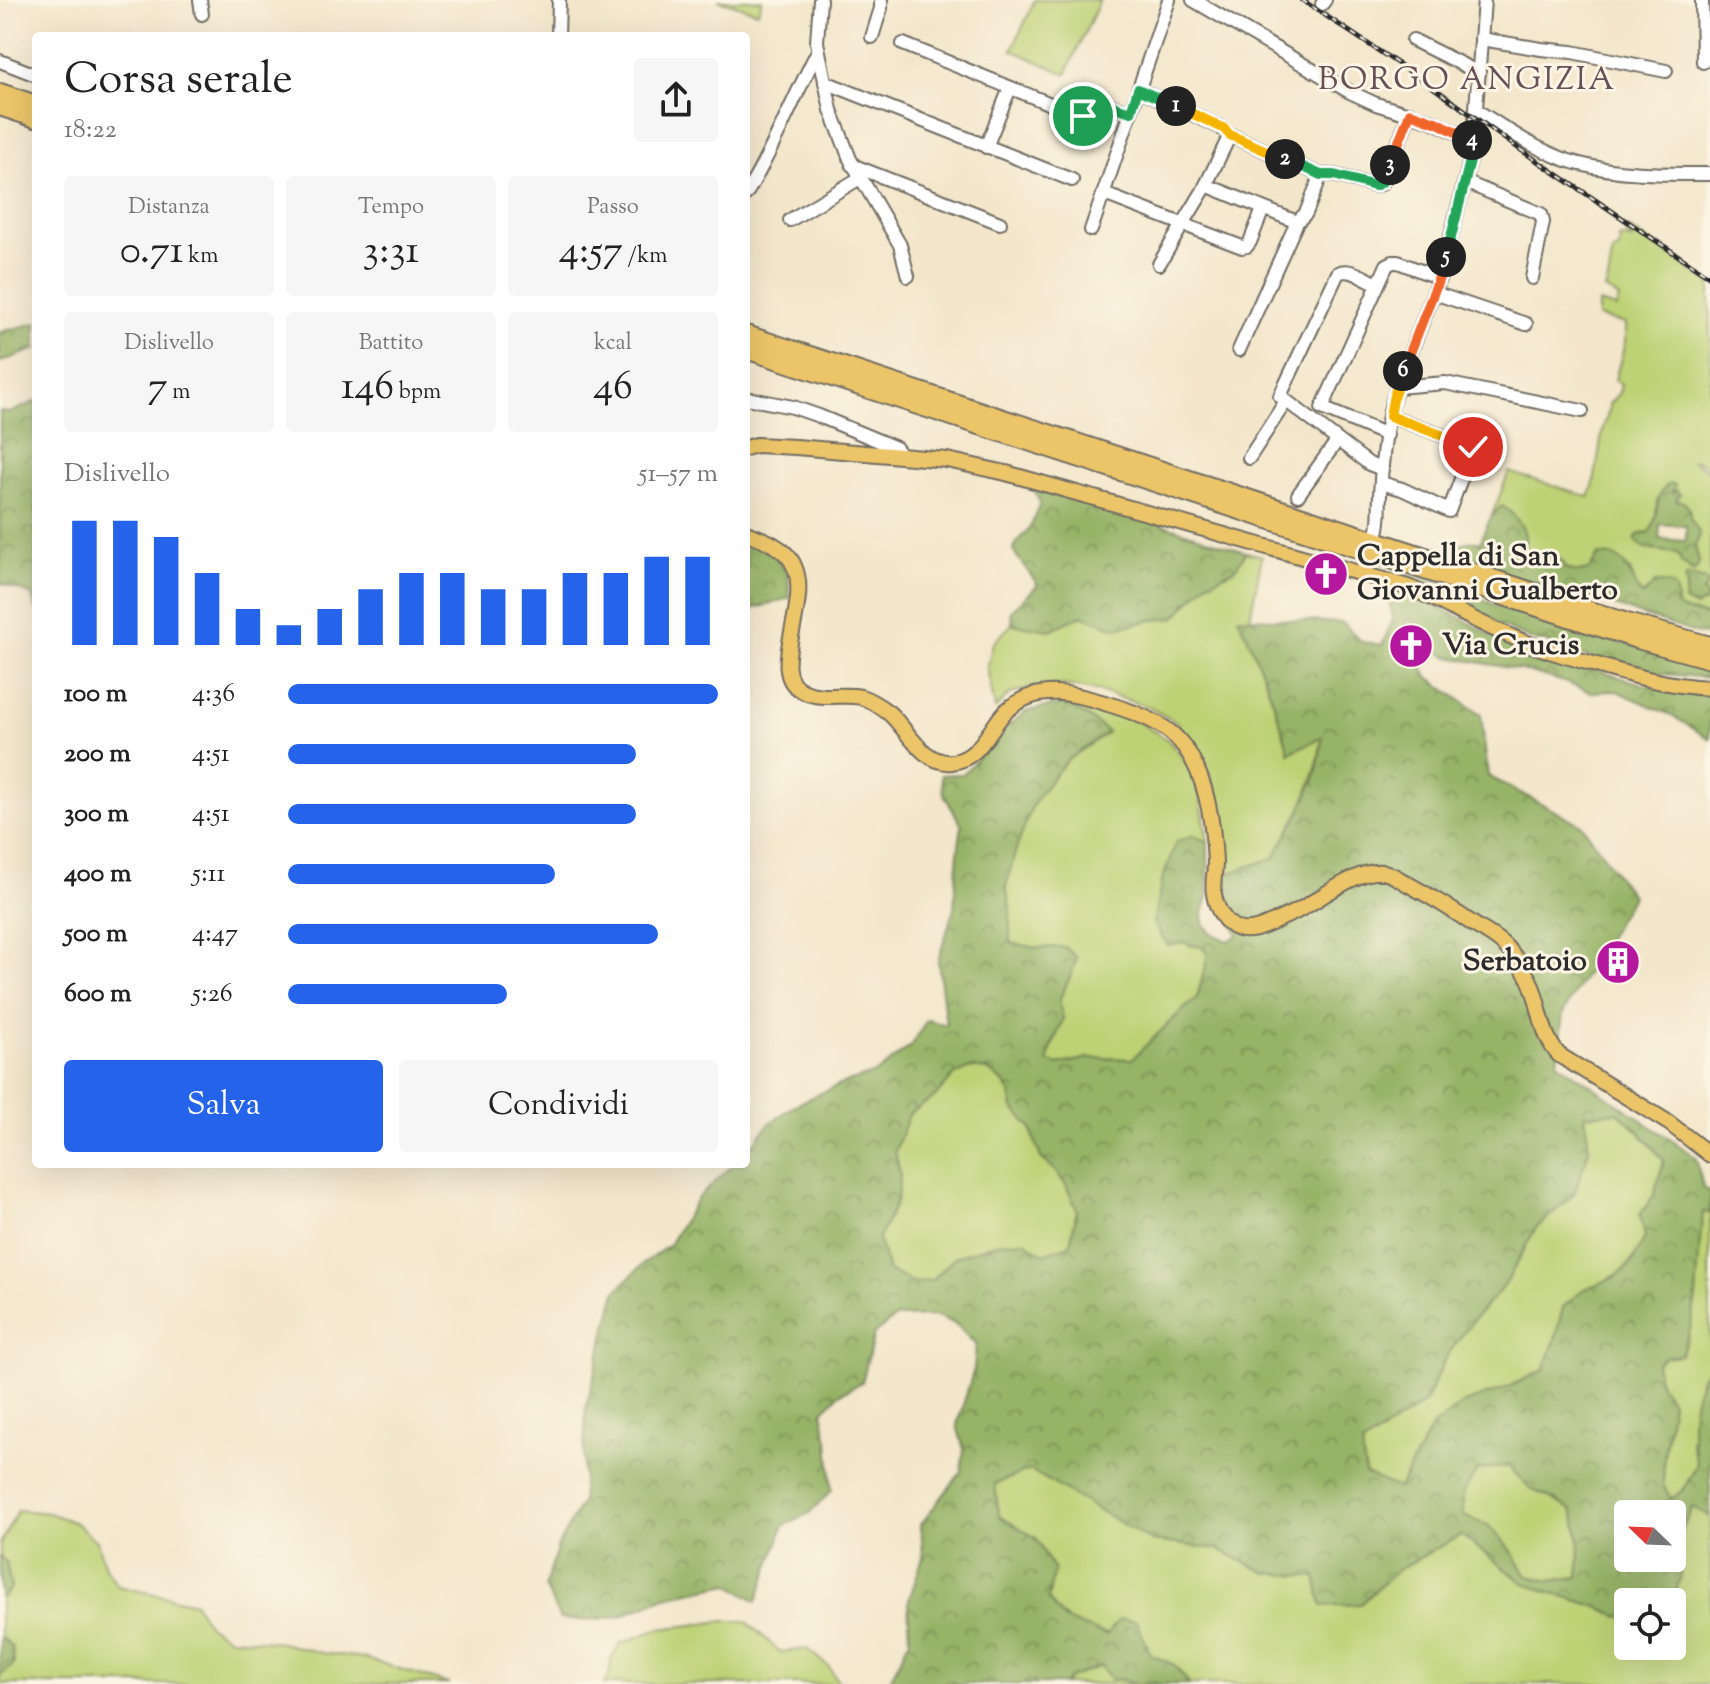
<!DOCTYPE html>
<html lang="it">
<meta charset="utf-8">
<style>
:root{--surface:#fff;--page:#f6f6f6;--text:#222;--muted:#767676;--accent:#2563eb}
body{margin:0;font-family:"Sorts Mill Goudy",serif;background:var(--page);color:var(--text);height:100vh;display:flex;flex-direction:column;font-size:30px;white-space:nowrap}
*{box-sizing:border-box;margin:0}
p{font-size:26px;color:var(--muted)}
.icon{flex:none;width:44px;height:44px;fill:none;stroke:currentColor;stroke-width:2;stroke-linecap:round;stroke-linejoin:round}
.map{position:relative;flex:1;overflow:hidden}
.side{position:absolute;left:32px;top:32px;width:718px;height:1136px;display:flex;flex-direction:column;background:var(--surface);border-radius:8px;box-shadow:0 8px 32px #0002}
.side>*{flex:none}
.needle{width:52px;rotate:293deg}
.controls{position:absolute;left:1614px;top:1500px;display:grid;gap:16px}
.controls a{display:grid;place-items:center;width:72px;height:72px;border-radius:8px;background:var(--surface);box-shadow:0 8px 32px #0002;font-size:40px}
.pin{position:absolute;display:grid;place-items:center;width:68px;height:68px;color:#fff;margin:-34px;border:4px solid #fff;border-radius:50%;box-shadow:0 2px 8px #0007}
.km{position:absolute;width:40px;height:40px;margin:-20px;border-radius:50%;background:#222;color:#fff;font-size:22px;line-height:40px;text-align:center}
.round{display:grid;place-items:center;flex:none;width:84px;height:84px;border-radius:8px;background:var(--page)}
.head{display:flex;align-items:center;justify-content:space-between;height:136px;padding:0 32px}
h1{font-size:44px;font-weight:600;line-height:60px}
.figures{display:grid;grid-template-columns:repeat(3,1fr);gap:12px;height:136px;padding:8px 32px}
.figures div{display:grid;align-content:center;border-radius:8px;background:var(--page);text-align:center}
.figures b{font-size:40px;font-weight:600}
.figures small{font-size:22px;font-weight:400}
.figures p{font-size:22px}
.chart{height:224px;padding:16px 32px}
.chart p{display:flex;justify-content:space-between}
.chart svg{width:100%;height:144px;margin-top:8px;stroke:var(--accent);stroke-width:6}
.action{display:flex;gap:16px;margin-top:auto;padding:16px 32px}
.action a{flex:1;height:92px;border-radius:8px;background:var(--accent);color:#fff;font-size:32px;font-weight:600;line-height:92px;text-align:center}
.action a+a{background:var(--page);color:var(--text)}
ul{padding:0 32px;list-style:none;font-size:26px}
li{display:grid;grid-template-columns:128px 96px 1fr;align-items:center;height:60px}
li i{height:20px;border-radius:10px;background:var(--accent)}
.map>svg:first-child{display:block}
</style>
<div class="map">
<svg width="1710" height="1684" viewBox="0 0 1710 1684">
<defs>
<pattern id="forest-crowns" width="20" height="18" patternUnits="userSpaceOnUse" patternTransform="scale(2)"><rect width="20" height="18" fill="#96b366"/><path d="M2 6a3 3 0 1 1 6 0M12 15a3 3 0 1 1 6 0" fill="none" stroke="#7b9254"/></pattern>
</defs>
<rect width="100%" height="100%" fill="#fcf5e5"/>
<filter id="ink" filterUnits="userSpaceOnUse"><feTurbulence type="fractalNoise" baseFrequency=".0125" numOctaves="2"/><feDisplacementMap in="SourceGraphic" scale="16" xChannelSelector="R" yChannelSelector="G"/><feConvolveMatrix kernelMatrix="1 2 1 2 8 2 1 2 1" color-interpolation-filters="sRGB"/></filter>
<filter id="wash" filterUnits="userSpaceOnUse"><feTurbulence type="fractalNoise" baseFrequency=".006" numOctaves="4" result="noise"/><feDisplacementMap in="SourceGraphic" scale="32" xChannelSelector="R" yChannelSelector="G"/><feGaussianBlur stdDeviation="1.8" result="paint"/><feColorMatrix in="noise" values="0 0 0 0 0 0 0 0 0 0 0 0 0 0 0 0 0 1.4 0 .05"/><feComposite in="paint" operator="in"/></filter>
<g filter="url(#wash)">
<rect width="100%" height="100%" fill="#f3e6ca"/>
<!-- grass -->
<g fill="#bdd175" stroke="#747e50" stroke-width="2" fill-rule="evenodd">
<path d="M718 0H762L758 12Z"/>
<path d="M1035 0H1100L1066 74 1012 50Z"/>
<path d="M1629 228 1710 283V468L1697 460 1693 461 1710 472V617C1699 613 1687 613 1677 607L1676 595 1651 588 1642 595C1636 589 1636 586 1633 578 1627 560 1613 558 1596 558L1589 570C1571 575 1562 567 1549 556L1535 559 1525 551C1524 547 1525 543 1525 538 1525 526 1512 512 1502 506L1493 514 1488 525 1509 472 1589 497 1594 483 1603 428 1610 408 1609 404 1619 393 1621 385 1615 380 1625 343V324L1598 317V303L1616 308 1619 298 1605 290C1610 278 1610 264 1613 252L1618 250 1620 245 1619 238 1620 237 1633 240 1626 233ZM1675 485 1672 492 1676 490 1675 500 1686 504 1688 507 1690 511 1689 518 1699 537 1695 546 1699 562 1691 571 1685 564H1682L1679 555 1677 553 1650 550 1638 535 1650 532 1656 518 1657 501ZM1689 576 1702 579 1706 588 1703 593 1707 597 1705 602 1685 592Z"/>
<path d="M1246 552 1262 556 1250 618H1239C1259 662 1277 705 1289 753L1322 736C1317 783 1297 818 1274 858L1224 875 1226 824 1216 790 1199 750 1176 722 1146 706 1099 691 1064 685 1033 687 1010 694 995 709 987 668 993 643 1012 624 1050 630 1082 615 1115 628 1152 620 1174 618 1207 583 1235 569Z"/>
<path d="M1071 705 1110 711 1137 721 1168 740 1189 765 1200 796 1208 842 1185 942 1190 945 1204 947 1207 953V961L1197 998 1174 1018 1133 1059 1089 1058 1058 1065 1047 1061 1063 1019 1059 1000 1070 977 1065 947 1037 948 1010 943V908L1006 887 1015 852 1031 809 1037 796 1066 761 1108 732Z"/>
<path d="M969 1068 988 1070 1005 1084 1011 1094 1013 1108 1030 1126 1041 1158 1052 1167 1066 1185 1077 1209 1070 1245 1043 1254 1025 1242H1002L955 1257 933 1280 915 1283 890 1272 878 1240 897 1200 900 1174 895 1151 909 1114 936 1096 953 1076Z"/>
<path d="M1618 1112 1639 1132 1664 1160 1654 1195 1640 1215 1646 1237C1625 1274 1621 1275 1582 1290L1554 1343 1544 1370 1506 1388 1432 1427 1398 1489 1365 1474 1362 1446 1425 1402 1446 1357 1474 1319 1505 1285 1535 1229 1574 1194 1589 1150 1585 1114Z"/>
<path d="M1703 1212 1710 1213V1366L1700 1379 1691 1443 1697 1465 1683 1490 1671 1500 1663 1486 1664 1456 1672 1401 1660 1385 1656 1364 1688 1339 1696 1299 1699 1238Z"/>
<path d="M1509 1466 1530 1489 1547 1496 1572 1510C1581 1535 1581 1551 1578 1577L1550 1581 1527 1576 1509 1547 1463 1516V1493L1477 1470Z"/>
<path d="M1030 1470 1152 1541 1218 1549 1267 1573 1316 1577 1361 1604 1397 1570 1461 1535 1525 1584 1595 1606 1628 1619V1646H1672V1602L1680 1580V1535L1693 1506 1710 1516V1684H1190L1173 1664 1151 1655 1144 1638C1111 1635 1066 1633 1049 1600 1043 1589 1039 1552 1036 1538L999 1516 994 1484Z"/>
<path d="M18 1510 49 1513 76 1523 97 1542 105 1567 118 1586 195 1603 208 1625 230 1638 273 1641 322 1653 364 1658 449 1684H0V1676L14 1663 12 1647 0 1636V1599L11 1588 6 1563 0 1557V1544Z"/>
<path d="M724 1621H746L780 1652 807 1649 828 1666 840 1684H604L609 1677 611 1659 621 1643 659 1629Z"/>
<path d="M1101 1666 1118 1679 1136 1684H1065L1069 1678Z"/>
</g>
<!-- forest -->
<g fill="url(#forest-crowns)" stroke="#606f48" stroke-width="2" fill-rule="evenodd">
<path d="M36 323V349L0 362V332Z"/>
<path d="M36 401V610L31 594 0 583V411L10 413Z"/>
<path d="M1670 483 1675 485 1672 491H1677L1680 494 1676 501H1681L1686 504 1690 510V518L1699 532V537L1695 546 1699 562 1697 568 1694 572 1685 564H1682L1679 555 1677 553 1645 549 1635 540 1638 535 1649 533C1661 517 1652 495 1670 483ZM1660 524 1686 526V541L1659 539Z"/>
<path d="M1034 489C1106 505 1176 529 1246 552L1235 569 1207 583 1174 618 1152 620 1115 628 1082 615 1050 630 1012 624 1011 611 1038 585 1013 551C1019 536 1020 540 1029 529 1034 521 1037 512 1040 503Z"/>
<path d="M1502 506C1511 511 1525 526 1525 538 1525 542 1524 547 1525 551L1535 559C1547 558 1556 552 1565 565L1564 568C1572 572 1580 573 1589 570L1599 555C1632 554 1627 580 1642 595L1646 593 1655 583C1676 582 1677 588 1677 607 1687 613 1699 613 1710 617V635L1698 634 1592 598 1580 600 1511 577 1496 568 1460 561 1454 552C1460 540 1470 541 1481 543 1483 530 1492 513 1502 506Z"/>
<path d="M746 545 760 547 777 559 788 575 790 598 749 610 746 613Z"/>
<path d="M1404 574C1425 577 1448 585 1469 593 1480 597 1490 604 1502 608 1571 629 1641 647 1710 667V678L1653 673 1643 666 1618 660 1611 664 1557 649 1547 642 1535 641 1458 607 1430 588 1406 583 1401 576Z"/>
<path d="M1689 576 1705 580 1707 583 1706 588 1703 592 1707 596 1705 602 1696 607 1684 601 1687 587 1685 581 1686 577Z"/>
<path d="M1385 584 1459 617 1496 638 1531 650 1645 685 1710 695V739L1671 715 1617 691 1591 692 1555 679 1522 670 1449 657 1423 642 1417 650 1427 676 1481 715 1488 776 1582 825 1632 896 1563 1013 1557 1062 1696 1157 1703 1188 1710 1192V1213L1703 1212C1696 1260 1701 1310 1681 1355L1664 1357 1656 1364 1660 1385 1672 1401 1664 1456 1663 1485 1671 1499 1683 1490 1697 1466C1689 1431 1688 1395 1710 1366V1516L1692 1507 1680 1535V1580L1672 1602H1628V1619L1595 1606 1525 1584 1461 1535 1397 1570 1361 1604 1322 1606 1316 1577 1267 1573 1218 1549 1152 1541 1030 1470 995 1484 999 1516 1036 1538 1054 1570 1048 1599 1065 1620 1106 1635 1120 1619 1136 1621 1151 1655 1173 1664 1190 1684H1136L1118 1679 1111 1680 1101 1666 1069 1678 1065 1684H888L910 1639 908 1603 923 1557 921 1524 961 1472 964 1450 957 1425 974 1369 976 1345 957 1325 937 1316 896 1317 874 1334 862 1382 839 1394 822 1412 828 1440 832 1490 810 1513 784 1525 757 1601 729 1584 665 1597 621 1616 588 1620 560 1619 545 1587 558 1546 582 1501 586 1407 616 1291 644 1263 669 1245 697 1199 734 1164H746V1152L771 1122 797 1104 839 1085 876 1073 912 1045 927 1020 946 1025 938 960 954 909 958 852 962 826 943 793 941 775 963 774 1005 728 1027 711 1051 706 1071 705 1108 732 1066 761 1038 796 1031 809 1015 852 1006 887 1010 908V943L1037 948 1065 947 1077 958 1070 977 1059 1000 1063 1019 1052 1045 1047 1061 1058 1065 1089 1058 1132 1059 1174 1018 1197 998 1207 961V953L1203 947 1190 945 1185 942 1168 946 1153 923 1162 881 1176 842 1193 835 1208 842V897L1203 913 1204 924 1211 933 1228 941 1238 935 1220 897 1224 875 1274 858C1295 822 1321 779 1322 737L1289 753C1277 705 1259 662 1238 617L1343 623 1362 642 1382 645 1393 619ZM970 1068 988 1070 1005 1084 1011 1094 1013 1108 1030 1126 1041 1158 1052 1167 1066 1185 1077 1210 1070 1245 1043 1254 1025 1241 1002 1242 955 1257 933 1280 915 1283 890 1272 878 1240 897 1200 900 1174 895 1151 909 1114 936 1096 953 1076ZM1618 1112 1640 1132 1664 1160 1654 1195 1640 1215 1645 1237 1632 1263 1616 1277 1582 1290 1563 1307 1554 1343 1544 1370 1506 1388 1462 1404 1432 1427 1399 1488 1365 1474 1362 1445 1425 1402 1446 1357 1474 1319 1505 1285 1535 1229 1574 1194 1589 1150 1585 1115ZM1509 1466 1530 1489 1547 1496 1572 1510C1581 1535 1581 1551 1578 1577L1550 1581 1527 1576 1509 1547 1488 1525 1463 1516V1493L1477 1470ZM1628 1514H1672V1558H1628Z"/>
<path d="M0 1557 6 1562 11 1588 0 1599Z"/>
<path d="M0 1636 12 1647 14 1664 0 1676Z"/>
</g>
</g>
<g filter="url(#ink)">
<g fill="none" stroke-linecap="round" stroke-linejoin="round">
<!-- minor casing -->
<g stroke="#716c63" stroke-width="16">
<g id="minor">
<path d="M200 0 202 14"/>
<path d="M820 0 817 42 831 110 850 159 900 245 908 276"/>
<path d="M1193 0 1350 92 1376 104 1432 121 1474 141"/>
<path d="M1702 0 1703 62"/>
<path d="M1322 4 1325 0"/>
<path d="M558 36 559 0"/>
<path d="M872 37 881 8V0"/>
<path d="M1481 39 1541 49 1572 52 1666 71"/>
<path d="M1413 40 1479 73"/>
<path d="M903 44 1080 116 1089 115 1094 105 1099 102 1131 112"/>
<path d="M0 61 36 75"/>
<path d="M825 82 1072 180"/>
<path d="M1138 89 1220 127 1230 135 1321 175H1334L1375 186 1381 184 1384 180 1410 113"/>
<path d="M1476 110C1505 129 1546 156 1580 164 1622 175 1667 174 1710 174"/>
<path d="M986 147 1010 88"/>
<path d="M852 165 1000 223"/>
<path d="M1465 182 1541 214 1543 222 1532 278"/>
<path d="M1206 185 1297 222"/>
<path d="M746 194C774 149 793 98 818 51"/>
<path d="M1104 194 1242 247 1247 246 1250 242 1263 209"/>
<path d="M790 220 860 178"/>
<path d="M1091 230 1169 0"/>
<path d="M1159 264 1203 191 1230 135"/>
<path d="M1378 284C1366 279 1350 267 1338 273L1280 396 1369 464 1382 469"/>
<path d="M1434 293 1526 324"/>
<path d="M1239 350 1297 222 1306 213 1321 175"/>
<path d="M1397 387 1445 383 1582 411"/>
<path d="M746 398 793 407 819 416 896 448 901 456"/>
<path d="M1387 435 1322 408 1387 265 1393 262H1398L1439 278"/>
<path d="M1249 458 1286 401"/>
<path d="M1381 483 1402 489 1449 511 1473 447 1390 416"/>
<path d="M1298 495 1337 441"/>
<path d="M1377 533C1381 519 1379 509 1380 495 1382 459 1385 421 1397 387L1442 271 1473 149 1484 0"/>
</g>
</g>
<!-- major casing -->
<g stroke="#716c63" stroke-width="18">
<g id="major">
<path d="M746 448 756 445 796 447 947 460 1006 473 1408 587C1442 601 1473 621 1508 635 1534 647 1562 655 1590 663 1629 675 1668 686 1710 688"/>
<path d="M746 533C760 538 774 543 785 553 825 591 758 674 805 692 823 700 843 693 861 697 871 700 881 707 889 713 907 729 923 765 952 762 980 759 989 728 1006 711 1037 683 1073 693 1108 704 1128 710 1149 717 1166 729 1205 756 1213 818 1215 862 1215 873 1212 883 1214 894 1216 907 1224 924 1238 929 1251 933 1262 927 1274 922 1281 918 1289 915 1297 911 1319 900 1358 868 1383 872 1391 873 1399 879 1406 883 1430 896 1453 910 1476 926 1485 931 1495 937 1503 944 1514 954 1522 966 1529 979 1541 1003 1540 1035 1559 1055L1669 1123 1710 1155"/>
</g>
</g>
<!-- highway casing -->
<g stroke="#716c63" stroke-width="22">
<g id="highway">
<path d="M0 93 36 105"/>
<path d="M0 106 36 118"/>
<path d="M746 335 1627 623 1710 646"/>
<path d="M746 349 1520 601 1634 638 1710 659"/>
</g>
</g>
<!-- minor -->
<use href="#minor" stroke="#fff" stroke-width="12"/>
<!-- major -->
<use href="#major" stroke="#edc569" stroke-width="14"/>
<!-- highway -->
<use href="#highway" stroke="#edc569" stroke-width="18"/>
<!-- rail casing -->
<g stroke="#2b2b2b" stroke-width="5">
<path id="rail" d="M1302 0 1427 83 1512 144 1710 277"/>
</g>
<!-- rail -->
<use href="#rail" stroke="#fcf5e5" stroke-width="2" stroke-dasharray="6" stroke-linecap="butt"/>
</g>
</g>
<g fill="none" stroke-linecap="round" stroke-linejoin="round" filter="url(#ink)">
<!-- split-1 casing -->
<g stroke="#fff" stroke-width="16">
<path id="split-1" d="M1083 116 1089 115 1096 104 1099 102 1131 112 1138 89 1176 106"/>
</g>
<!-- split-2 casing -->
<g stroke="#fff" stroke-width="16">
<path id="split-2" d="M1176 106 1223 128 1230 135 1285 159"/>
</g>
<!-- split-3 casing -->
<g stroke="#fff" stroke-width="16">
<path id="split-3" d="M1285 159 1321 175H1334L1375 186 1382 182 1390 165"/>
</g>
<!-- split-4 casing -->
<g stroke="#fff" stroke-width="16">
<path id="split-4" d="M1390 165 1410 113 1438 123 1472 140"/>
</g>
<!-- split-5 casing -->
<g stroke="#fff" stroke-width="16">
<path id="split-5" d="M1446 257 1473 149 1474 141 1472 140"/>
</g>
<!-- split-6 casing -->
<g stroke="#fff" stroke-width="16">
<path id="split-6" d="M1403 371 1436 286 1446 257"/>
</g>
<!-- split-7 casing -->
<g stroke="#fff" stroke-width="16">
<path id="split-7" d="M1403 371 1394 395 1390 416 1473 447"/>
</g>
<!-- split-1 -->
<use href="#split-1" stroke="#22a559" stroke-width="10"/>
<!-- split-2 -->
<use href="#split-2" stroke="#f5b400" stroke-width="10"/>
<!-- split-3 -->
<use href="#split-3" stroke="#22a559" stroke-width="10"/>
<!-- split-4 -->
<use href="#split-4" stroke="#f0652b" stroke-width="10"/>
<!-- split-5 -->
<use href="#split-5" stroke="#22a559" stroke-width="10"/>
<!-- split-6 -->
<use href="#split-6" stroke="#f0652b" stroke-width="10"/>
<!-- split-7 -->
<use href="#split-7" stroke="#f5b400" stroke-width="10"/>
</g>
<!-- icons -->
<defs>
<g id="church-disc" transform="scale(2.3)"><circle r="9.5" fill="#b5179e" stroke="#fcf5e5"/><path d="M-1.2-6h2.4v3.5h3.3v2.4h-3.3V6h-2.4V-.1h-3.3v-2.4h3.3Z" fill="#fff"/></g>
<g id="building-disc" transform="scale(2.3)"><circle r="9.5" fill="#b5179e" stroke="#fcf5e5"/><path d="M-4-6H4V6H1V3H-1V6H-4ZM-2.5-4.3h1.7v1.8h-1.7ZM.8-4.3h1.7v1.8H.8ZM-2.5-1h1.7V.8h-1.7ZM.8-1h1.7V.8H.8Z" fill="#fff"/></g>
</defs>
<g fill-rule="evenodd">
<use href="#church-disc" x="1326" y="574"/>
<use href="#church-disc" x="1411" y="646"/>
<use href="#building-disc" x="1618" y="962"/>
</g>
<g text-anchor="middle" dominant-baseline="central" stroke-width="6" stroke-linejoin="round" paint-order="stroke">
<!-- poi labels -->
<g font-size="30" font-weight="bold" fill="#2b2b2b" stroke="#fcf5e5" text-anchor="start">
<text x="1357" y="557">Cappella di San<tspan x="1357" dy="34">Giovanni Gualberto</tspan></text>
<text x="1442" y="646">Via Crucis</text>
<text x="1587" y="962" text-anchor="end">Serbatoio</text>
</g>
<!-- neighbourhood labels -->
<g font-size="32" letter-spacing="2" fill="#685058" stroke="#fcf5e5">
<text x="1467" y="81">BORGO ANGIZIA</text>
</g>
</g>
</svg>
<div class="controls">
<a><svg class="needle" viewBox="-14 -14 28 28"><path d="M0-13l5 13h-10z" fill="#e53935"/><path d="M0 13l5-13h-10z" fill="#767676"/></svg></a>
<a><svg class="icon" aria-label="locate" viewBox="0 0 24 24"><circle cx="12" cy="12" r="6"/><path d="M12 2v4M12 18v4M2 12h4M18 12h4"/></svg></a>
</div>
<div class="pin" style="left:1083px;top:116px;background:#1e9e55"><svg class="icon" aria-label="arrive" viewBox="0 0 24 24"><path d="M6 21V4h12l-3 4 3 4H6"/></svg></div>
<div class="pin" style="left:1473px;top:447px;background:#d93025"><svg class="icon" aria-label="check" viewBox="0 0 24 24"><path d="M5 12l5 5 9-10"/></svg></div>
<b class="km" style="left:1176px;top:106px">1</b>
<b class="km" style="left:1285px;top:159px">2</b>
<b class="km" style="left:1390px;top:165px">3</b>
<b class="km" style="left:1472px;top:140px">4</b>
<b class="km" style="left:1446px;top:257px">5</b>
<b class="km" style="left:1403px;top:371px">6</b>
<section class="side">
<div class="head"><div><h1>Corsa serale</h1><p>18:22</p></div><a class="round"><svg class="icon" aria-label="share" viewBox="0 0 24 24"><path d="M12 15V3M7 8l5-5 5 5M5 13v7h14v-7"/></svg></a></div>
<div class="figures">
<div><p>Distanza</p><b>0.71<small> km</small></b></div>
<div><p>Tempo</p><b>3:31</b></div>
<div><p>Passo</p><b>4:57<small> /km</small></b></div>
</div>
<div class="figures">
<div><p>Dislivello</p><b>7<small> m</small></b></div>
<div><p>Battito</p><b>146<small> bpm</small></b></div>
<div><p>kcal</p><b>46</b></div>
</div>
<div class="chart"><p><span>Dislivello</span>51–57 m</p>
<svg viewBox="0 0 160 44" preserveAspectRatio="none"><path d="M5 44V6M15 44V6M25 44V11M35 44V22M45 44V33M55 44V38M65 44V33M75 44V27M85 44V22M95 44V22M105 44V27M115 44V27M125 44V22M135 44V22M145 44V17M155 44V17"/></svg>
</div>
<ul>
<li><b>100 m</b>4:36<i style="width:100%"></i></li>
<li><b>200 m</b>4:51<i style="width:81%"></i></li>
<li><b>300 m</b>4:51<i style="width:81%"></i></li>
<li><b>400 m</b>5:11<i style="width:62%"></i></li>
<li><b>500 m</b>4:47<i style="width:86%"></i></li>
<li><b>600 m</b>5:26<i style="width:51%"></i></li>
</ul>
<div class="action"><a>Salva</a><a>Condividi</a></div>
</section>
</div>
